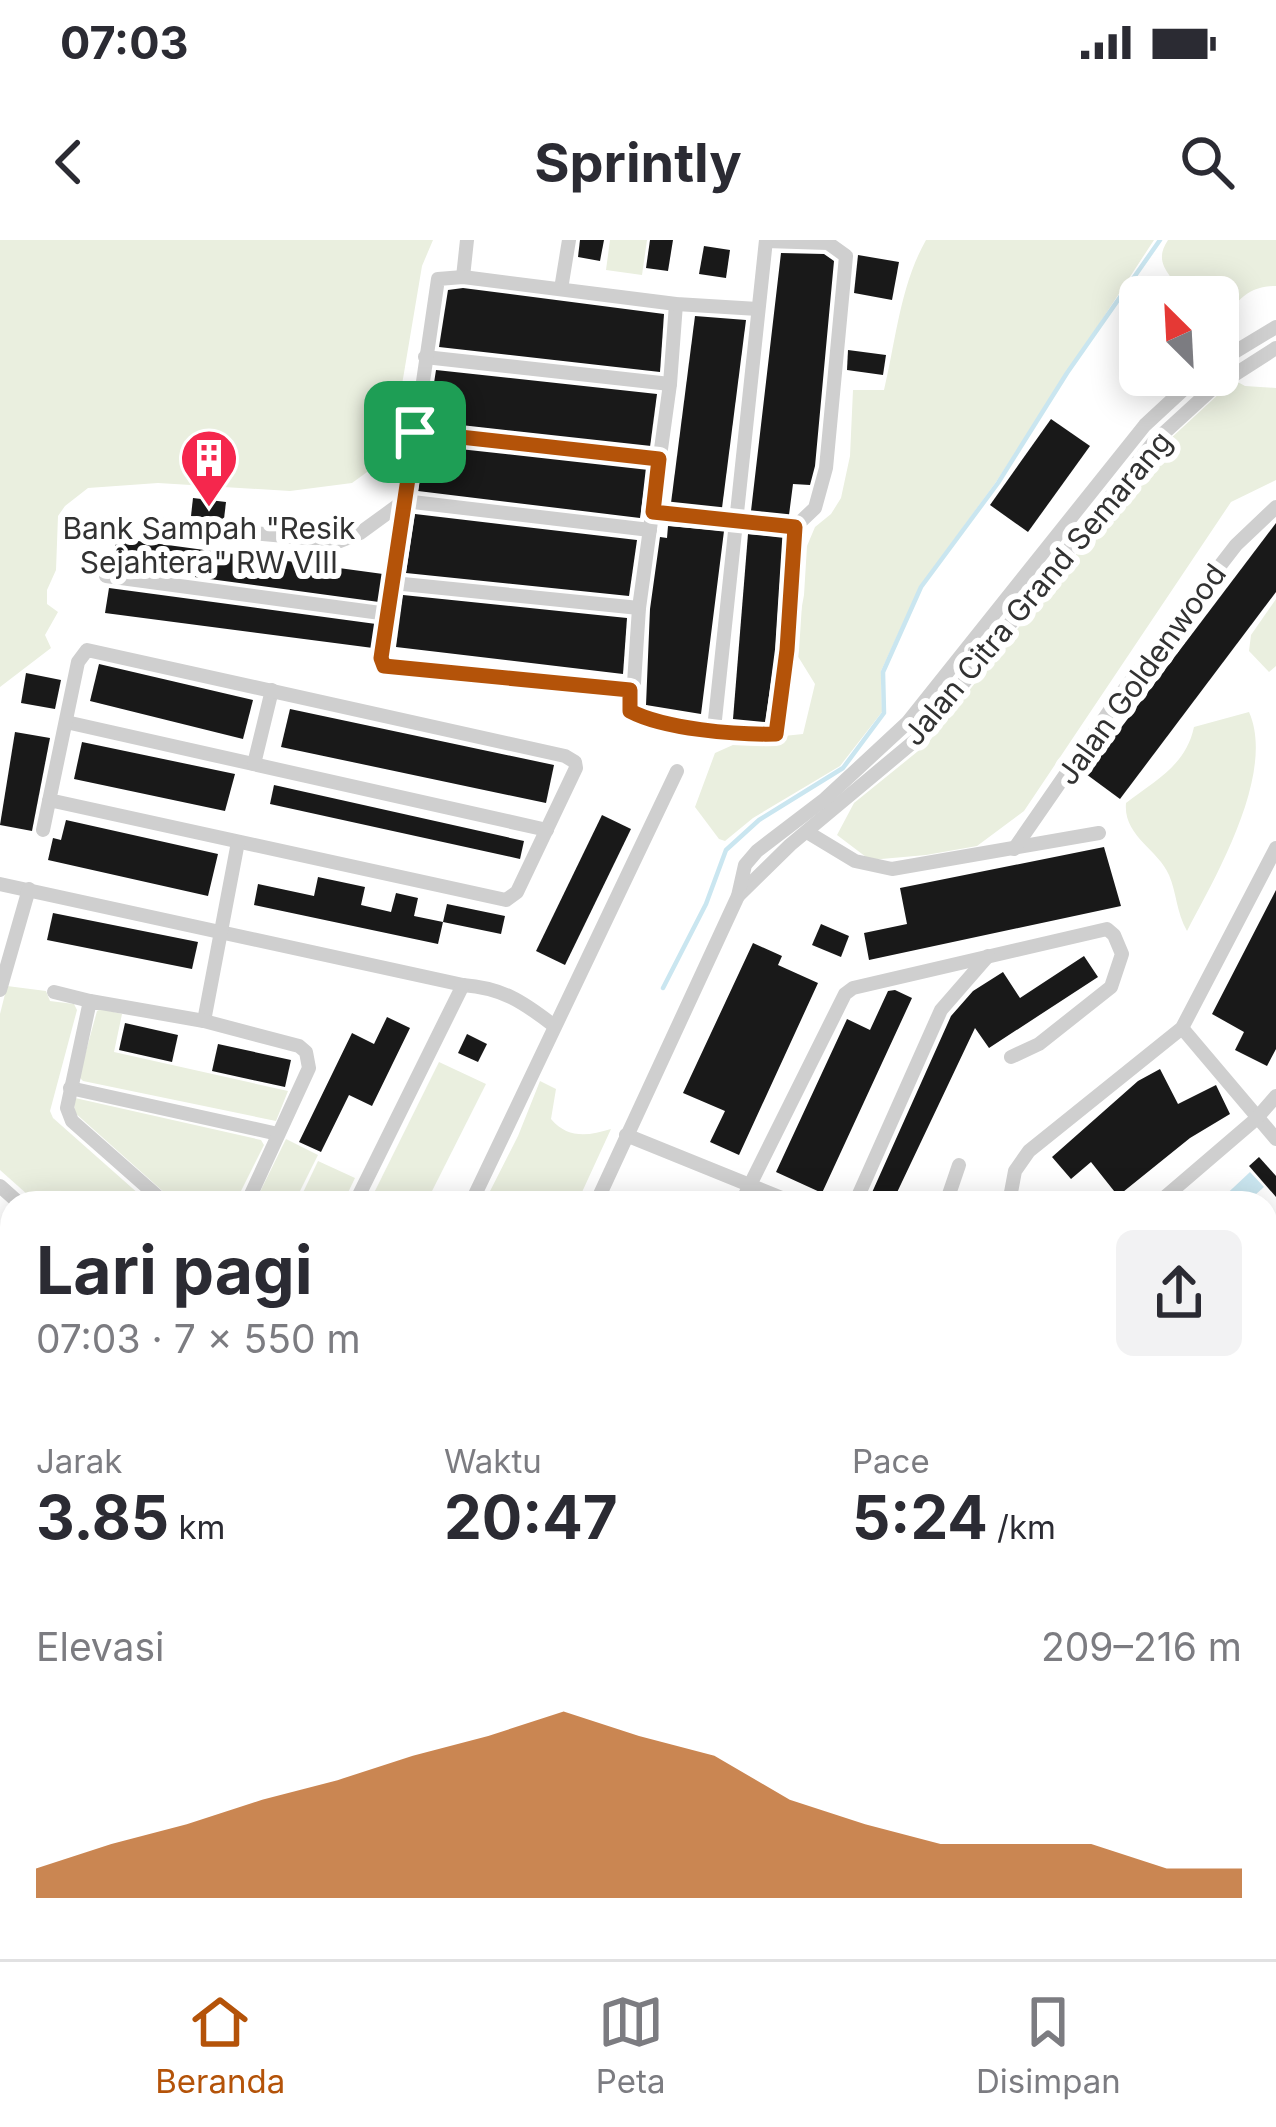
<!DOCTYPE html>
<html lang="id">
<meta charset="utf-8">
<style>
:root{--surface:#fff;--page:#f2f2f3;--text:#2b2b33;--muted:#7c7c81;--line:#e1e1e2;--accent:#b45309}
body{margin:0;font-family:Inter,sans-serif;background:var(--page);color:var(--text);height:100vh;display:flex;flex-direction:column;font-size:45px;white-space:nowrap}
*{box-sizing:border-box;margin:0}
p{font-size:39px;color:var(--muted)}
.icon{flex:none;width:66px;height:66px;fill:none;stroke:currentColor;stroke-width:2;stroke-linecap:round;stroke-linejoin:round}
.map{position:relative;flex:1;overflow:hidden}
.panel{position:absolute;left:0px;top:951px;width:1278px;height:768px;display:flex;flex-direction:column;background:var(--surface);border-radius:36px 36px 0 0;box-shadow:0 6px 30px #0003}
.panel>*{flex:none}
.needle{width:78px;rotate:336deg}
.fabs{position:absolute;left:1119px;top:36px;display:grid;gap:24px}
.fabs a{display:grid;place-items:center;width:120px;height:120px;border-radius:18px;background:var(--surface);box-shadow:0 6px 30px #0003;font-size:60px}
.pin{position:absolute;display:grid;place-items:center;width:102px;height:102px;color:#fff;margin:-51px;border-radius:24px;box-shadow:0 6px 18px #0006}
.round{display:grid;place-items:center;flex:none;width:126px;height:126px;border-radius:18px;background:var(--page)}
.head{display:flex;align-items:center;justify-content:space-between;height:204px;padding:0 36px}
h1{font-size:66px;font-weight:700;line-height:90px}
.stats{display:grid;grid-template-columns:repeat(3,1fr);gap:18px;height:204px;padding:12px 36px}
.stats div{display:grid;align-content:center}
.stats b{font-size:60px;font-weight:700}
.stats small{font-size:33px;font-weight:400}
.stats p{font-size:33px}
.chart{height:336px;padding:24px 36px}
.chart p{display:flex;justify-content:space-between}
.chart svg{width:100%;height:216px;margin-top:12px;fill:var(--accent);opacity:.7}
.status{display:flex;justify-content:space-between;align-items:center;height:84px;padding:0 60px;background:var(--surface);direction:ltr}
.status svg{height:33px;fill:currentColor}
header{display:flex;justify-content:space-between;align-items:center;height:156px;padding:0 36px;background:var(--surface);font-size:54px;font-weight:700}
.tabs{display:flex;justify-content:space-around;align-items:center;height:168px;border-top:3px solid var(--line);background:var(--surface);font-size:33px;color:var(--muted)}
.tabs a{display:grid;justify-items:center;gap:6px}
.tabs .current{color:var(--accent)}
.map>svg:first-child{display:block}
</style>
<div class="status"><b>07:03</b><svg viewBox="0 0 49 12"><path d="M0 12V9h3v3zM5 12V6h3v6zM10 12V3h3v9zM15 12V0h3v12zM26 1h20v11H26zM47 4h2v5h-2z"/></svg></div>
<header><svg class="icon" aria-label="back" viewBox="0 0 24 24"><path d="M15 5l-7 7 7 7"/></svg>Sprintly<svg class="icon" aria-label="search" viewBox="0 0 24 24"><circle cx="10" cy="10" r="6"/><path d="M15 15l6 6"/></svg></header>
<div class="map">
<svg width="1276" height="1719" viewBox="0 0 1276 1719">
<rect width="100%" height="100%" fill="#fff"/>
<!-- green -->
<g fill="#eaefdf">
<path d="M0 0H433L422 26 393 198 374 227 352 243 290 251 158 243 88 248 65 266 58 276 56 330 47 350V364L58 372 45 395 51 408 0 447Z"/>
<path d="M610 0H647L642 35 606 30Z"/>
<path d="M926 0H1154L996 242 920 346 881 431 882 472 840 526 753 578 725 601 719 599 695 567 715 513 744 500 803 494 815 444 794 410 804 355 807 306 815 287 831 274 841 258 850 216 853 150H884C896 100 900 46 926 0Z"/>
<path d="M1168 0H1276V46C1245 46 1237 64 1218 84V57H1184C1174 36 1151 25 1168 0Z"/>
<path d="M1234 140 1245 146 1276 148V240L1231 262 1024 571 977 606 926 615 870 620 837 595 854 563 928 503 1157 211Z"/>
<path d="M1276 359V426L1269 432 1249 411 1251 395Z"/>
<path d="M1249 472C1276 533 1216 636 1187 691 1176 671 1177 654 1169 635 1158 609 1123 596 1126 563 1156 540 1186 525 1194 487Z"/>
<path d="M7 746 46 751 50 761 74 764 77 770 50 871 53 878 149 963H37L0 930V774Z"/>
<path d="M101 769 122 774 114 812 288 851 276 881 83 841 79 837 97 771Z"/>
<path d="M439 822 486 844 426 963H369Z"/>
<path d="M540 841 556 849 551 879C568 899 588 896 611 889L577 963H484L518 896Z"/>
<path d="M75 858 261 900 264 905 235 963H206L166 954 74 872Z"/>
<path d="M286 899 318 915 294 963 260 952Z"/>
<path d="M318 921 355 938 343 963H298Z"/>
<path d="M0 1074 12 1080V1707H800L811 1719H0Z"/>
<path d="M1101 1707H1170L1166 1719H1114Z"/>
</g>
<!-- water -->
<path fill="#cae6f0" d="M1250 932 1264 947 1246 963H1217Z"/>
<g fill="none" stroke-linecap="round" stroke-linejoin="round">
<!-- stream -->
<g stroke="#cae6f0" stroke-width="4.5">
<path d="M663 748 706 664 726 610 759 580 843 528 884 473 883 432 921 347 998 243 1067 133 1160 0"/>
<path d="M1266 1332 1276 1327"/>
<path d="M1091 1707 1106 1719"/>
</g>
</g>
<!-- building -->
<g fill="#191919">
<path d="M580 0H604L600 21 578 17Z"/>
<path d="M650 0H673L668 31 646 28Z"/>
<path d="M704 6 730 10 726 38 699 34Z"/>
<path d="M781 13 824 14 834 21 815 226 810 245 793 244 789 275 751 271Z"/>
<path d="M858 15 899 22 892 60 854 53Z"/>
<path d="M463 48 664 74 660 132 439 107 448 50Z"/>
<path d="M695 76 746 80 722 268 671 263Z"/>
<path d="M848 110 886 115 883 135 847 130Z"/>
<path d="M436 130 657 154 650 207 428 182Z"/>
<path d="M1051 179 1090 206 1028 292 990 265Z"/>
<path d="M425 204 647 229 640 278 418 251Z"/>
<path d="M193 258 226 262 224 279 191 276Z"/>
<path d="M415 274 637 300 629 356 406 333Z"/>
<path d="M1276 283V352L1120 559 1086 534Z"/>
<path d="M668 286 724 291 701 474 646 465 650 369 660 297 667 298Z"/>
<path d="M748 294 783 297 775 416 765 482 733 479Z"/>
<path d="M116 298 383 334 379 362 113 326Z"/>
<path d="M109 348 376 384 373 408 105 373Z"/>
<path d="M403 355 627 378 623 434 396 407Z"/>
<path d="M99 424 253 460 243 499 90 461Z"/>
<path d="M26 433 61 440 55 469 21 463Z"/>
<path d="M290 469 554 525 546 563 281 507Z"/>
<path d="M15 492 50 498 32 591 0 585Z"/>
<path d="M82 502 235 534 225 571 74 539Z"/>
<path d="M274 545 524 601 520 619 270 564Z"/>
<path d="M602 575 631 589 565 725 536 711Z"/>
<path d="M66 580 218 614 208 656 48 620 53 598 61 600Z"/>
<path d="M1104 607 1121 666 869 720 864 693 907 684 900 648Z"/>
<path d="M318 637 365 647 361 665 391 672 396 653 418 658 414 676 443 682 447 664 505 676 501 694 443 682 438 704 254 665 258 644 314 656Z"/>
<path d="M1276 650V809L1267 826 1235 810 1244 792 1212 774Z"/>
<path d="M53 673 198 702 192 729 47 700Z"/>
<path d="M821 684 849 696 841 717 812 705Z"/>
<path d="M753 703 782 716 778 725 818 743 739 915 710 902 725 871 683 853Z"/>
<path d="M1084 716 1098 737 989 808 975 788 892 963 870 957 951 776 973 751 1003 732 1020 758Z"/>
<path d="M895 750 912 758 822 953 776 932 847 779 870 790 888 751Z"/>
<path d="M387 777 410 788 372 866 349 855 321 912 299 902 352 793 374 804Z"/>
<path d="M125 783 178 795 172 822 119 810Z"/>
<path d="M467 794 487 804 478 822 458 813Z"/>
<path d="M218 804 291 820 285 847 212 831Z"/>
<path d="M1160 829 1178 864 1216 845 1230 874 1190 898 1118 956 1091 922 1071 939 1052 917 1138 841Z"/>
<path d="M1259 917 1276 936V957L1249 926Z"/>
</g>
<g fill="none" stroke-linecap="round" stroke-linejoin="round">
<!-- minor -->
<g stroke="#cfcfcf" stroke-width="14">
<path d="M463 37 467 0"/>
<path d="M561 49 569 0"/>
<path d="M676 64 670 144 639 368 632 473 665 483 775 494 787 410 795 287"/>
<path d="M425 117 670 144"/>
<path d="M1218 122 1276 87"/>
<path d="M415 192 659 219"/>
<path d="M653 273 795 287 815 268 826 228 846 16 828 3 766 1"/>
<path d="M155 284 340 301 360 293 404 261 650 290"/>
<path d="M106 336 388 374"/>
<path d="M393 343 639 368"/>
<path d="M630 450 392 429 382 422 438 39 463 37 676 64 758 69"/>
<path d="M66 482 547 590"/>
<path d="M714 489 766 0"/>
<path d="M254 524 272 450"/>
<path d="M43 590 78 422 87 410 565 516 575 522 576 528 517 652 506 660 49 560"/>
<path d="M807 592 855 621 892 629 1099 593"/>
<path d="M1014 609 1124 450 1236 305 1276 267"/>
<path d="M0 644 463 745C502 748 522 761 553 785"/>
<path d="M738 656 790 605 924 493 1152 204 1212 149 1276 108"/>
<path d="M0 750 29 649"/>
<path d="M54 752 90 761"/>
<path d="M204 781 238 602"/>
<path d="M1182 788 1276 899"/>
<path d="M70 848 278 894"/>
<path d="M626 895 794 963"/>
<path d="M0 946 19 963"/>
<path d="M165 963 72 881 67 868 90 761 204 781 299 806 306 812 309 828 247 963"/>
<path d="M355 963 463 745"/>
<path d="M471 963 677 531"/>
<path d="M596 963 738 656 745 625 757 611 825 559 907 483 1145 185 1199 135"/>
<path d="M741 963 845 754 853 748 1107 689 1114 695 1122 714 1111 747 1039 804 1011 817"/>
<path d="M855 963 941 770 988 716"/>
<path d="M946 963 959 925"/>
<path d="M1009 963 1015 931 1029 911 1182 788 1276 608"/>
<path d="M1158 963 1256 879 1276 856"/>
<path d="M1266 989 1276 984"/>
<path d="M1266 1093 1276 1091"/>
<path d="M1266 1211 1276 1209"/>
<path d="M1266 1344 1276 1340"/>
<path d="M1266 1377 1276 1409"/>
<path d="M1266 1583 1276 1588"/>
<path d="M826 1707 837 1719"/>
<path d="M1052 1707 1071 1719"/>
<path d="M865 1719 875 1707"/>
<path d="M1012 1719 1022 1707"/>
</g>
</g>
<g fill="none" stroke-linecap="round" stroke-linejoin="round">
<!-- route casing -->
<g stroke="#fff" stroke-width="24">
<path id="route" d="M415 192 659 219 653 272 795 287 787 410 776 494C736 495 664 489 630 471V450L384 426 381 418Z"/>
</g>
<!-- route -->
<use href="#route" stroke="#b45309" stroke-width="15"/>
</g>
<!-- icons -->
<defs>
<g id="building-pin" transform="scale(3)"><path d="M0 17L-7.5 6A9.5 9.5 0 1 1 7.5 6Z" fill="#f5274d" stroke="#fff"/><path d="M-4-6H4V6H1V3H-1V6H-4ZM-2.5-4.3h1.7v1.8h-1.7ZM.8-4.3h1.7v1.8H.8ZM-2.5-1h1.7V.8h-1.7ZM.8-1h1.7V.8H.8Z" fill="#fff"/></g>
</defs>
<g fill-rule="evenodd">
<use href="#building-pin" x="209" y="218"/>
</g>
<g text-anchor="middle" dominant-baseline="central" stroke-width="12" stroke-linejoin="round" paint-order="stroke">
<!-- poi labels -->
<g font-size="30" fill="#323232" stroke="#fff">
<text x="209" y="288">Bank Sampah "Resik<tspan x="209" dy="34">Sejahtera" RW VIII</tspan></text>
</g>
<!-- street labels -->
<g font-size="30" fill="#323232" stroke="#fff">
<text transform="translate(1037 348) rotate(-50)">Jalan Citra Grand Semarang</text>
<text transform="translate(1141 434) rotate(-54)">Jalan Goldenwood</text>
</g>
</g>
</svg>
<div class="fabs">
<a><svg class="needle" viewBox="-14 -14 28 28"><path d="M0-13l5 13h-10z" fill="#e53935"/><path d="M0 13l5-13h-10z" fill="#7c7c81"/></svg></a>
</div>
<div class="pin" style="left:415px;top:192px;background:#1e9e55"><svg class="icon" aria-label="arrive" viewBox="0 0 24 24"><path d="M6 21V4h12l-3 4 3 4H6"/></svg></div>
<section class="panel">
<div class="head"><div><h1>Lari pagi</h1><p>07:03 · 7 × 550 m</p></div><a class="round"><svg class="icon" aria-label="share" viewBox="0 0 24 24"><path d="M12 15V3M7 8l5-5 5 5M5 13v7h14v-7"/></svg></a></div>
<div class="stats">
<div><p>Jarak</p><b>3.85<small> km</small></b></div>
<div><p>Waktu</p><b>20:47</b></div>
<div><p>Pace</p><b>5:24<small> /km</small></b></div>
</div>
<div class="chart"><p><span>Elevasi</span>209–216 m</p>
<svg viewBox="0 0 160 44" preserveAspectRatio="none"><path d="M0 44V38L10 33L20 29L30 24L40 20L50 15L60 11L70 6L80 11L90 15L100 24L110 29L120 33L130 33L140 33L150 38L160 38V44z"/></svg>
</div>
</section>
</div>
<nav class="tabs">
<a class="current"><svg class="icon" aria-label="home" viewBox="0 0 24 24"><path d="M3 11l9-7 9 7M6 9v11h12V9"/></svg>Beranda</a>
<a><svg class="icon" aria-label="map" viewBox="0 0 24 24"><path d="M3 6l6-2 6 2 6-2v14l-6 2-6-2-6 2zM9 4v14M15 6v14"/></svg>Peta</a>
<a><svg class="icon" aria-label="saved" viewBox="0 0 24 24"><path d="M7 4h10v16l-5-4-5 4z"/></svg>Disimpan</a>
</nav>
